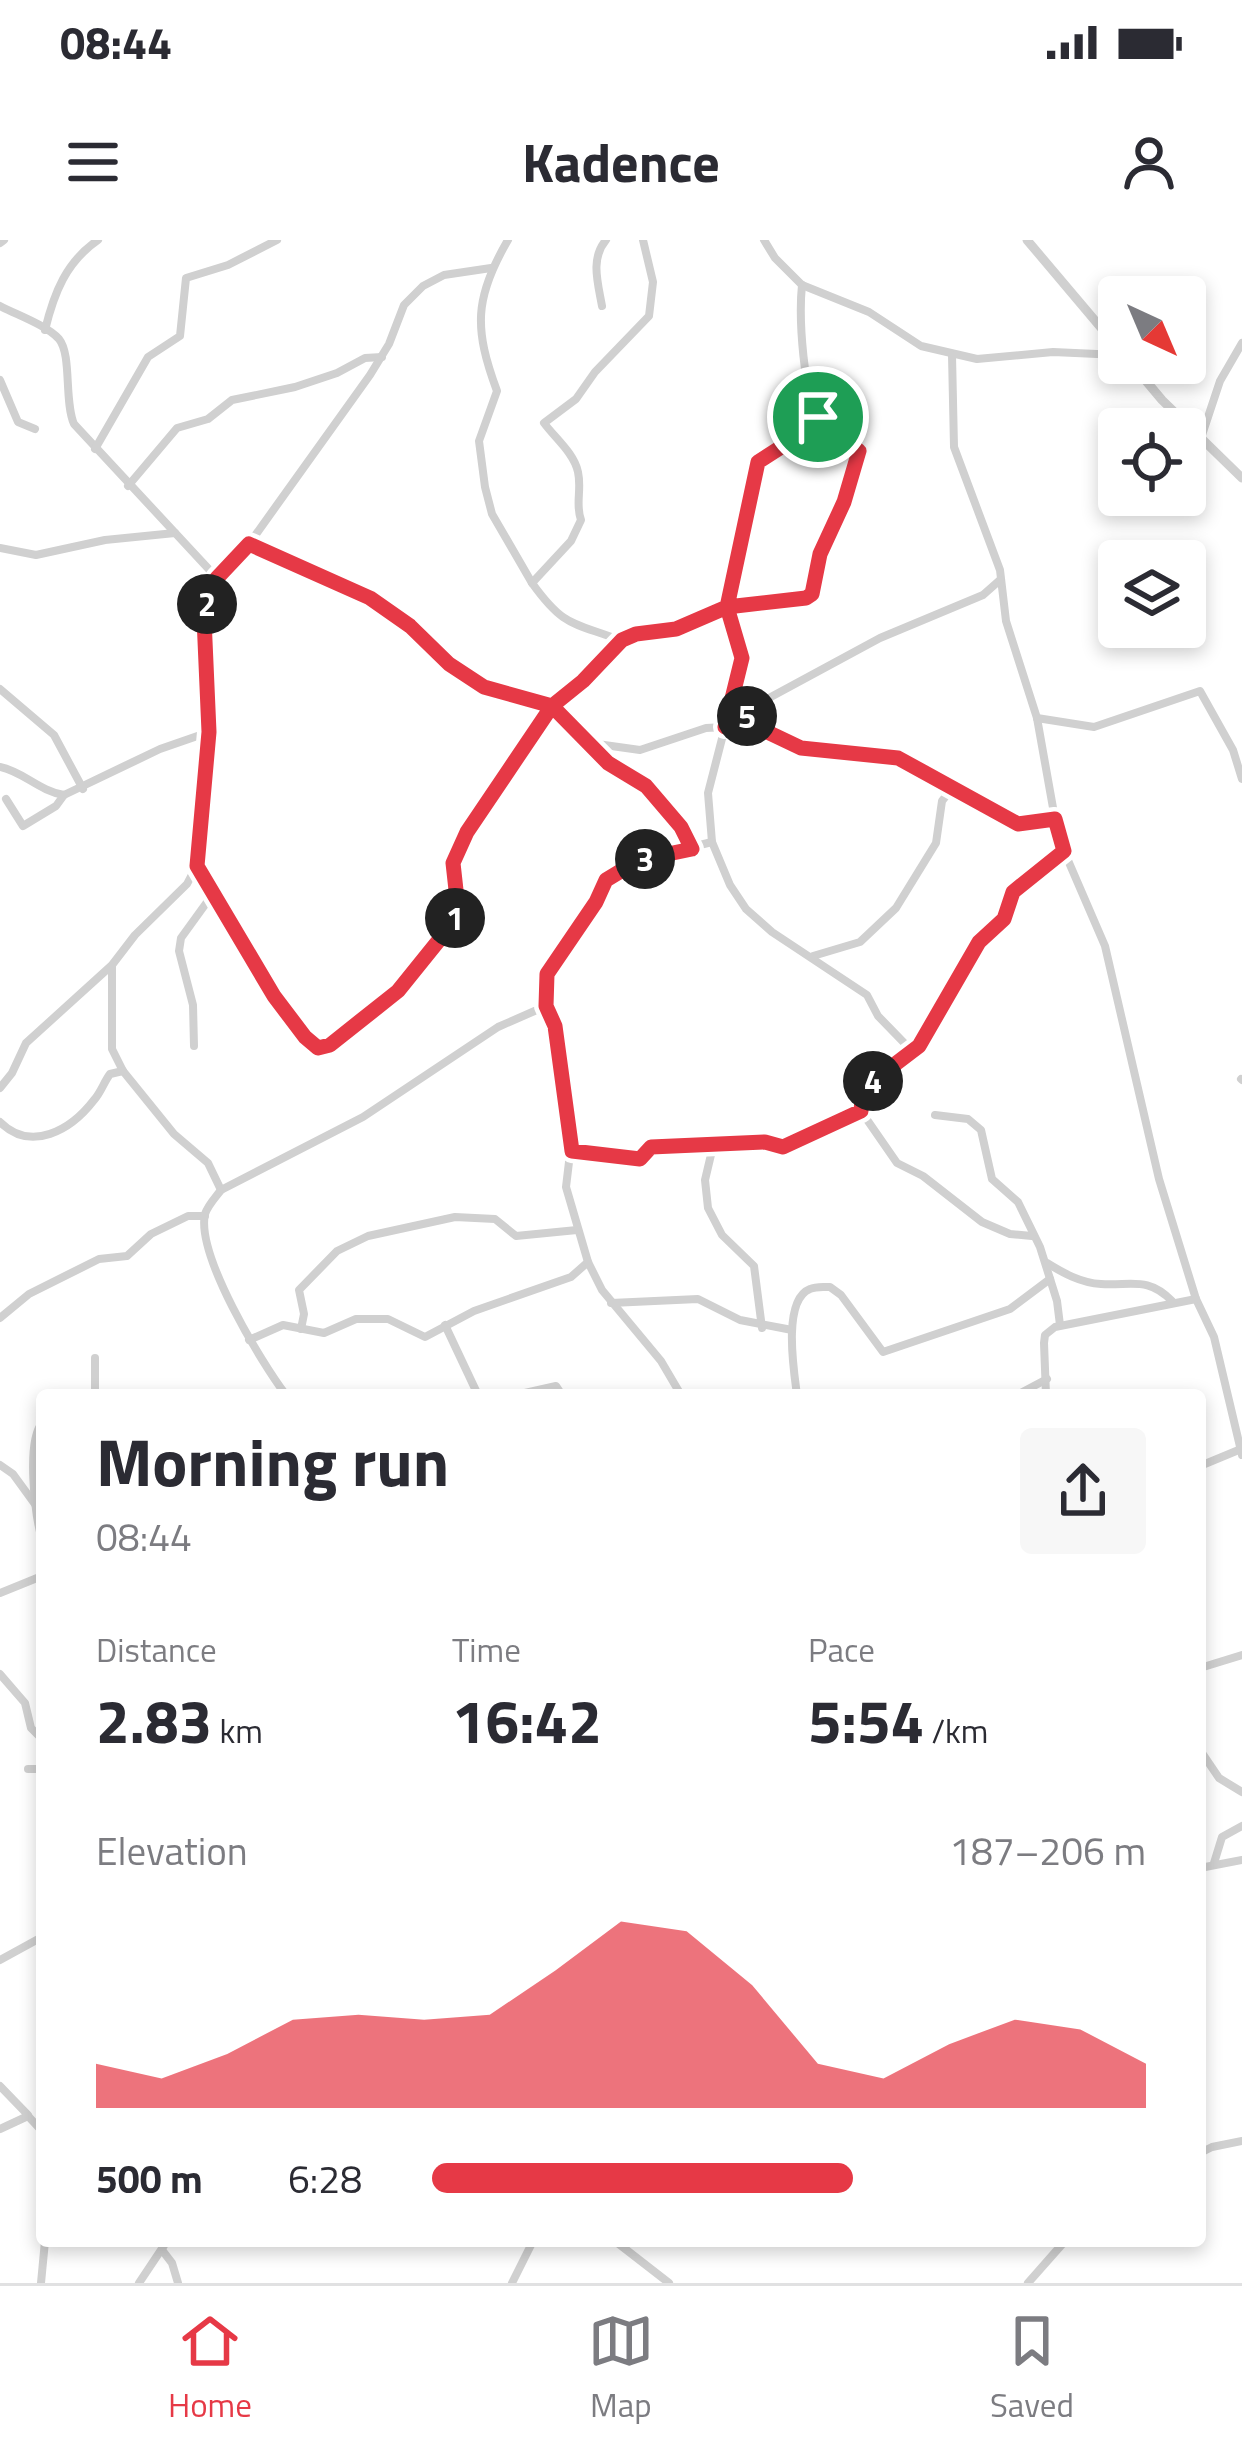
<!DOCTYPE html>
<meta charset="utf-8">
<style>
:root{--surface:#fff;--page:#f7f7f7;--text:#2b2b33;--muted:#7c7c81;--line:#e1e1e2;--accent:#e63946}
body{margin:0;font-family:"Titillium Web",sans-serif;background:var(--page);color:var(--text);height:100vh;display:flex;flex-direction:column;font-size:45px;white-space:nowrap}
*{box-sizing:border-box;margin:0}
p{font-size:39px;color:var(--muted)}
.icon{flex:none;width:66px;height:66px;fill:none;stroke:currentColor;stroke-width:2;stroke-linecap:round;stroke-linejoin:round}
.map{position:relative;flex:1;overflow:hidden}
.panel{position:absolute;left:36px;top:1149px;width:1170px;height:858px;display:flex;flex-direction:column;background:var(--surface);border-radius:12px;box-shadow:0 6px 18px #0003}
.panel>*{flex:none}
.needle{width:78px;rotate:136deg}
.controls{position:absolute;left:1098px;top:36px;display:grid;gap:24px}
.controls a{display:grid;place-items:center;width:108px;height:108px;border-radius:12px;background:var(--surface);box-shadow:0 6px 18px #0003;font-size:60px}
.pin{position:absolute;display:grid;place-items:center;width:102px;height:102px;color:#fff;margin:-51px;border:6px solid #fff;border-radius:50%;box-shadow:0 3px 12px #0007}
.km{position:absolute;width:60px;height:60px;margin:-30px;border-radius:50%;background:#222;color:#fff;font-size:33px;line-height:60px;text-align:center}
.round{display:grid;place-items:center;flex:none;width:126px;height:126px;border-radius:12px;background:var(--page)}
.overview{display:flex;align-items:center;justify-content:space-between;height:204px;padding:0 60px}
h1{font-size:66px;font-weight:700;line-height:90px}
.figures{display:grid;grid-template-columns:repeat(3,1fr);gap:18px;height:204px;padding:12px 60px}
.figures div{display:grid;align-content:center}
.figures b{font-size:60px;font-weight:700}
.figures small{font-size:33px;font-weight:400}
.figures p{font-size:33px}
.chart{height:336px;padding:24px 60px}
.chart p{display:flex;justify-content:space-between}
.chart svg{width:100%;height:216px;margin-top:12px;fill:var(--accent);opacity:.7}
ul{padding:0 60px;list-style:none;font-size:39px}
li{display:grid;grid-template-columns:192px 144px 1fr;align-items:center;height:90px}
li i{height:30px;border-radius:15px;background:var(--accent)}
.status{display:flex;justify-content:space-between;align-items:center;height:84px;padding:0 60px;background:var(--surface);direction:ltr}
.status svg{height:33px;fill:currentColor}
header{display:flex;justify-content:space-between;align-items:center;height:156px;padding:0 60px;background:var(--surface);font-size:54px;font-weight:700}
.dock{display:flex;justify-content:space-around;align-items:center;height:168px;border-top:3px solid var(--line);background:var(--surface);font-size:33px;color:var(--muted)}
.dock a{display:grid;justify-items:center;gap:6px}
.dock .on{color:var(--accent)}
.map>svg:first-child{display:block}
</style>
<div class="status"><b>08:44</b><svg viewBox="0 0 49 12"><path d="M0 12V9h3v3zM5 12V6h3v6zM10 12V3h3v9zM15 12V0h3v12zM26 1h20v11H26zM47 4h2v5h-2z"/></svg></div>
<header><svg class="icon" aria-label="menu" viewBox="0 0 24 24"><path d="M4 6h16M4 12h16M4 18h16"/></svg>Kadence<svg class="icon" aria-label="person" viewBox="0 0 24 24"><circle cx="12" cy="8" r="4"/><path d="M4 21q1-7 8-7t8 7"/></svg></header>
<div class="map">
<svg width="1242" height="2043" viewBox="0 0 1242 2043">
<rect width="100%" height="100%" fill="#fff"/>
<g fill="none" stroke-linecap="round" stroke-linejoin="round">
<!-- minor -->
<g stroke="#d0d0d0" stroke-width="8">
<path d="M508 0C474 58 474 89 497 151L479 201 485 247 492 274 532 343"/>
<path d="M764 0 775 18 802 45 869 72 921 106 977 119 1053 112 1119 115"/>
<path d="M0 3 4 0"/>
<path d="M0 66C17 75 46 85 59 99 72 115 64 161 74 184L217 338"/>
<path d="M602 66C598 43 590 19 606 0"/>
<path d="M45 90C54 53 66 22 98 0"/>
<path d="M952 115 954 207 1000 330 1006 381 1037 478 1055 579 1064 611 1105 706 1159 939 1196 1059 1214 1097 1242 1215"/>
<path d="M0 140 18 182 35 189"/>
<path d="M1201 198 1220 141 1242 103"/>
<path d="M95 209 148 117 180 96 186 38 228 25 277 0"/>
<path d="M128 246 177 188 208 179 232 160 295 147 337 133 365 118 382 117"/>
<path d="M249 304 370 358 410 386 450 424 484 447 552 466 609 523 645 546 681 588 691 608"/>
<path d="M0 308 36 315 105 300 175 293"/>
<path d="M622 401C574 382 565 389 532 343L571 301 581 280C575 264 582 250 578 232 574 213 555 198 544 183L576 159 595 132 649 76 653 42 643 0"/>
<path d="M0 449 54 495 83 549"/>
<path d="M743 472 759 488 801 508 898 518 1018 584 1055 579"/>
<path d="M1037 478 1094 487 1200 451 1233 510 1242 539"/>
<path d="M590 503 640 510 706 488 725 487 742 418 727 367 751 242C763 208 793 201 818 177"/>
<path d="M0 527C24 532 39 551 64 555L160 509 209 492"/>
<path d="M6 559 23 586 56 566 64 555"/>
<path d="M197 625C241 683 262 761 318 808L330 805 398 751 452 684 458 668 453 623 467 593 552 466 583 441 622 401 636 394 676 389 727 367 811 354 820 314 844 262 859 211C849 197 833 192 822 180 802 159 799 74 802 45"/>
<path d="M813 716 860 702 896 668 936 603 942 561 953 547"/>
<path d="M112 726V809L123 831 174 894 208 923 221 950"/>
<path d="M194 806 193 765 179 711 181 698 215 651"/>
<path d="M913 812 878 776 867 755 772 692 746 669 730 645 712 602 708 553 725 487 743 472 880 398 983 355 1000 340"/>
<path d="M1241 839 1242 840"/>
<path d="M0 848 12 833 26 803 112 725 135 695 187 644 197 625 209 492 204 378 210 352 217 338 249 304 370 135 389 104 404 65 423 46 444 35 491 28"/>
<path d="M935 875 968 879 981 890 992 939 1018 962 1040 1007 1057 1061 1060 1085"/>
<path d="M0 882C31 913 71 890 94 860 101 852 104 842 110 834L123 831"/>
<path d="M714 902 705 940 708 968 722 995 754 1026 762 1088"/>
<path d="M571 911 640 919 651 907 765 902 783 907 861 871"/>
<path d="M1032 996 1010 994 982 982 923 936 897 923 861 871 862 859 873 841 919 806 979 702 1003 679 1013 652 1064 611"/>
<path d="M1047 1023C1063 1033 1081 1043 1101 1044 1131 1046 1148 1036 1172 1061"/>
<path d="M611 1063 698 1059 740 1080 792 1090"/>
<path d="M0 1078 29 1054 99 1019 127 1016 151 994 188 976H205"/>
<path d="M445 1085 478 1155"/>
<path d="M301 1089 304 1074 299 1050 337 1011 368 996 455 977 495 979 516 996 577 990"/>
<path d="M249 1100 283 1085 324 1093 356 1079H388L425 1097 474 1071 571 1037 588 1022"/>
<path d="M95 1118V1155"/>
<path d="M286 1155C261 1122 196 1015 205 974 208 965 215 958 221 950L363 877 498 787 546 766"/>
<path d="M516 1155 556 1146 562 1155"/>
<path d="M681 1155 661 1121 602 1050 588 1022 566 947 572 897 555 786 546 766 544 744 606 640 639 620 712 602"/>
<path d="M797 1155C794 1132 782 1060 810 1049 816 1046 823 1047 830 1047L841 1055 883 1112 1010 1069 1050 1039"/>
<path d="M1017 1155 1047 1139"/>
<path d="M1046 1155 1044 1103 1045 1095 1055 1087 1196 1059"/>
<path d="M42 1183C26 1202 35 1275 42 1300"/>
<path d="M0 1225 13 1234 37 1267"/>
<path d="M1200 1226 1241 1209"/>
<path d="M0 1353 42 1336"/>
<path d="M1200 1428 1242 1415"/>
<path d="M0 1434 25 1463 31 1488 42 1499"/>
<path d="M1200 1510 1219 1538 1242 1552"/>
<path d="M28 1529H42"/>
<path d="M1214 1623 1222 1597 1242 1586"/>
<path d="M1200 1628 1242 1620"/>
<path d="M0 1720 42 1697"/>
<path d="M0 1846 28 1875"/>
<path d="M0 1889 28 1876 42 1891"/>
<path d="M1200 1913 1212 1907 1242 1901"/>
<path d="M615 2001 669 2043"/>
<path d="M162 2010 172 2023 178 2043"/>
<path d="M41 2043 45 2001"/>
<path d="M139 2043 167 2001"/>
<path d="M512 2043 533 2001"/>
<path d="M1028 2043 1065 2001"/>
</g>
<!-- tertiary -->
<g stroke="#d0d0d0" stroke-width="9">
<path d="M1027 0 1119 109"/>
<path d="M1131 123 1162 160 1242 238"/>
</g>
</g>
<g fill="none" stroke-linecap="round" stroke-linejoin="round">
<!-- route casing -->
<g stroke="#fff" stroke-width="24">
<path id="route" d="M818 177 800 195 758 222 727 367 676 389 636 394 622 400 583 441 552 466 467 592 453 623 458 668 452 684 398 751 330 805 318 808 305 797 274 756 197 626 209 492 204 378 217 338 249 304 370 358 410 386 449 424 484 447 552 466 608 523 646 546 681 587 692 609 639 620 606 640 596 662 547 734 546 766 555 786 572 911 640 919 651 907 765 902 783 907 861 871 862 859 873 841 919 806 979 702 1004 679 1013 652 1064 611 1055 579 1018 584 898 518 801 508 759 488 743 472 725 487 742 418 727 367 806 358 812 354 820 314 844 262 859 211 818 177"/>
</g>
<!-- route -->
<use href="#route" stroke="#e63946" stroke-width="15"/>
</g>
</svg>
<div class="controls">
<a><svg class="needle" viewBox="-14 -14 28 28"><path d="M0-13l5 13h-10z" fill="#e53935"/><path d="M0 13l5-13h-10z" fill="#7c7c81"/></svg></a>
<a><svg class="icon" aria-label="locate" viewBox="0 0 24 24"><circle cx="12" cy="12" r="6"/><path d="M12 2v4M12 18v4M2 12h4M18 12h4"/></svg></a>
<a><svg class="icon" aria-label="layers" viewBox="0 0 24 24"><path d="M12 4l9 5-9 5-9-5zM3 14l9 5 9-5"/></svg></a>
</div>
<div class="pin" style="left:818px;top:177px;background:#1e9e55"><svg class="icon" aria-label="arrive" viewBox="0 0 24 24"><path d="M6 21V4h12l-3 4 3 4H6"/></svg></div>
<b class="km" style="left:455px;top:678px">1</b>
<b class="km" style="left:207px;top:364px">2</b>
<b class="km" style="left:645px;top:619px">3</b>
<b class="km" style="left:873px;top:841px">4</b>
<b class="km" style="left:747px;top:476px">5</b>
<section class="panel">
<div class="overview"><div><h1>Morning run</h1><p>08:44</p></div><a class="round"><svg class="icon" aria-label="share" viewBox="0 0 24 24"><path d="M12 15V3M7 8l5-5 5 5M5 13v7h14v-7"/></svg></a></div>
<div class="figures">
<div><p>Distance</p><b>2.83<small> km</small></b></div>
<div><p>Time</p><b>16:42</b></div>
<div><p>Pace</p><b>5:54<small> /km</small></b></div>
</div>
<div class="chart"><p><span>Elevation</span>187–206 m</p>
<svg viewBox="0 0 160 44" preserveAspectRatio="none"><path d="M0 44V35L10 38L20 33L30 26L40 25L50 26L60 25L70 16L80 6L90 8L100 19L110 35L120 38L130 31L140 26L150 28L160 35V44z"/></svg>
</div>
<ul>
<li><b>500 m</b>6:28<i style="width:59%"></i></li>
</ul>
</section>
</div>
<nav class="dock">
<a class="on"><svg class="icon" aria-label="home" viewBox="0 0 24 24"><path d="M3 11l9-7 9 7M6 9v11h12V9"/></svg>Home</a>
<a><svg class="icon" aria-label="map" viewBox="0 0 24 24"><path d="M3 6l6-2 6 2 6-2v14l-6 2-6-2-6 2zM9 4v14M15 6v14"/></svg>Map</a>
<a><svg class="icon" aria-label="saved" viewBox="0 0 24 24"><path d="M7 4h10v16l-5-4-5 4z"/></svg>Saved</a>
</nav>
